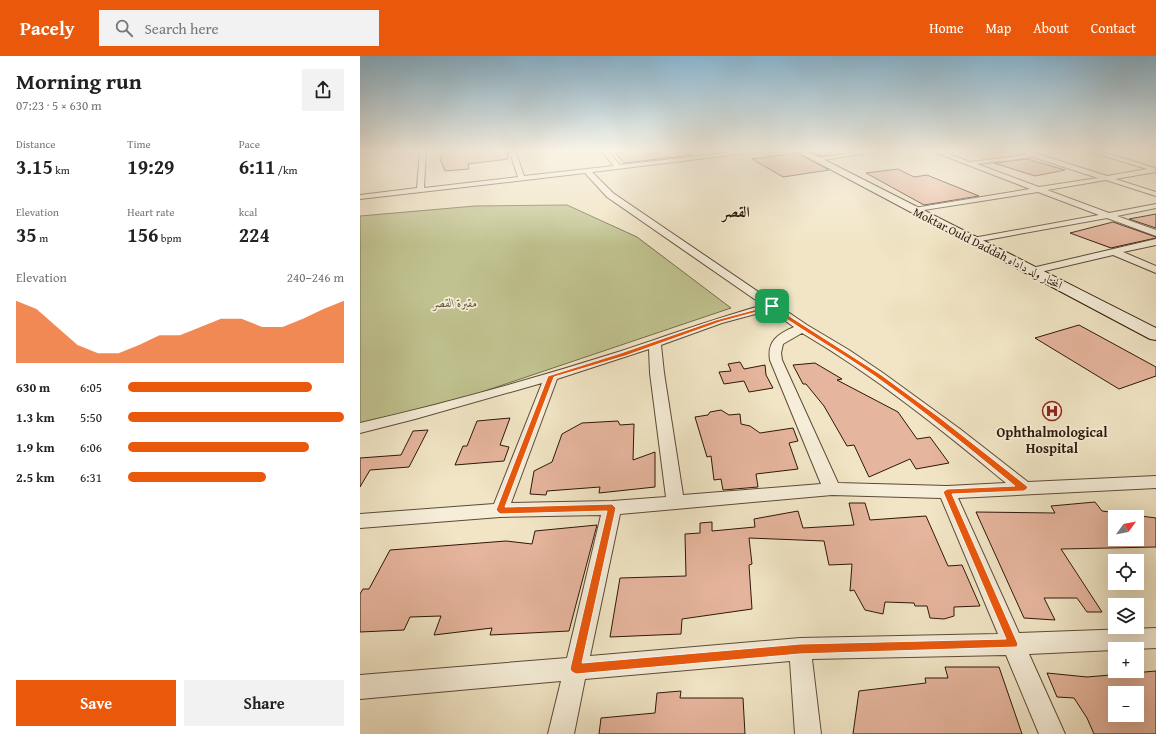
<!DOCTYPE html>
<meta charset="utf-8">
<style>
:root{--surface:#fff;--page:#f2f2f2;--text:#222;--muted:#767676;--accent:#ea580c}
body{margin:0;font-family:"Gentium Book Plus",Amiri,serif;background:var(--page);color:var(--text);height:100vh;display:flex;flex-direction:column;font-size:15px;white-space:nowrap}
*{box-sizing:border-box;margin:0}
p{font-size:13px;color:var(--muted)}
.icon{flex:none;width:22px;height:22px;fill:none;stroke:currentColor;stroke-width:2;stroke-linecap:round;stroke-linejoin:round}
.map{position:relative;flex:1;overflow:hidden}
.drawer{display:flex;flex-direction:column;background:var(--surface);width:360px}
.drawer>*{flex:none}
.needle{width:26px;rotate:57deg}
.controls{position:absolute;left:748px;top:454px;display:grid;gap:8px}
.controls a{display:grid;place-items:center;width:36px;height:36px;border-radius:0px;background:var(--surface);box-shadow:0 4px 16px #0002;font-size:20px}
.pin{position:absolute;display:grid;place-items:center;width:34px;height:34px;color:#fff;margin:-17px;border-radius:8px;box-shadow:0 2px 6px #0006}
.round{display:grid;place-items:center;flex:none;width:42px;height:42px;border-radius:0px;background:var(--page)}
.overview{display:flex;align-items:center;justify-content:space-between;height:68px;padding:0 16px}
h1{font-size:22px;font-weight:700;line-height:30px}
.stats{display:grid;grid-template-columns:repeat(3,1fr);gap:6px;height:68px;padding:4px 16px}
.stats div{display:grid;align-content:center}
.stats b{font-size:20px;font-weight:700}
.stats small{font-size:11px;font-weight:400}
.stats p{font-size:11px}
.chart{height:112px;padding:8px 16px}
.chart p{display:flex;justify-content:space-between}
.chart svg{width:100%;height:72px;margin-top:4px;fill:var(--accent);opacity:.7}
.action{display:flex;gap:8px;margin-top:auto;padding:8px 16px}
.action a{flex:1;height:46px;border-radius:0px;background:var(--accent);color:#fff;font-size:16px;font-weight:700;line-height:46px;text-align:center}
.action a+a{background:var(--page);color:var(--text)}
ul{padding:0 16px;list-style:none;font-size:13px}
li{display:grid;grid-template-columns:64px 48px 1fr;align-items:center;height:30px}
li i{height:10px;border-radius:5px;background:var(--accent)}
header{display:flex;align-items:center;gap:24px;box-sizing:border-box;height:56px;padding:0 20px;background:var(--accent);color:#fff}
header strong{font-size:19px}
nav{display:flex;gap:22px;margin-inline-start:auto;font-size:14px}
.search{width:280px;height:36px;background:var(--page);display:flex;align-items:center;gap:10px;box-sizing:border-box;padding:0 14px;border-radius:0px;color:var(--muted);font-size:15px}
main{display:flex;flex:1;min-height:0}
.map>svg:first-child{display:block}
</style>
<header>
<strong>Pacely</strong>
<div class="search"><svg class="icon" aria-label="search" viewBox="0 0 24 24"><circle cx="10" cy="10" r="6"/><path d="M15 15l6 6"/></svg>Search here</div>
<nav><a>Home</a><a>Map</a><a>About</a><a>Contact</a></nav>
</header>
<main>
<section class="drawer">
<div class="overview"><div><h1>Morning run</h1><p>07:23 · 5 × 630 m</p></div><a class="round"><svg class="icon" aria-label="share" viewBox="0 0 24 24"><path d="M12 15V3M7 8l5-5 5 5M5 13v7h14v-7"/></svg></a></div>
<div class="stats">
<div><p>Distance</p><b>3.15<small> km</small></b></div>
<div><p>Time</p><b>19:29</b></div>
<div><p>Pace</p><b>6:11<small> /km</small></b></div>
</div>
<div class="stats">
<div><p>Elevation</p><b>35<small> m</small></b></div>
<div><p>Heart rate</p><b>156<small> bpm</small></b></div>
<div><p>kcal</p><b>224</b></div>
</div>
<div class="chart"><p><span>Elevation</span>240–246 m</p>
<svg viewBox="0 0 160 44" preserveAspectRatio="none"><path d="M0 44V6L10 11L20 22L30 33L40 38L50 38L60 33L70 27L80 27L90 22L100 17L110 17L120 22L130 22L140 17L150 11L160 6V44z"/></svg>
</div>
<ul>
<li><b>630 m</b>6:05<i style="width:85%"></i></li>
<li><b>1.3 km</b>5:50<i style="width:100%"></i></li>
<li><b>1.9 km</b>6:06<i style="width:84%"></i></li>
<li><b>2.5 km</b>6:31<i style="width:64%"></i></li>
</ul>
<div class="action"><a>Save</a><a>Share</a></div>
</section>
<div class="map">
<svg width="796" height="678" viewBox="0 0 796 678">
<rect width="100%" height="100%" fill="#f1e5c5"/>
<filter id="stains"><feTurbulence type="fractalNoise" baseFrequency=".005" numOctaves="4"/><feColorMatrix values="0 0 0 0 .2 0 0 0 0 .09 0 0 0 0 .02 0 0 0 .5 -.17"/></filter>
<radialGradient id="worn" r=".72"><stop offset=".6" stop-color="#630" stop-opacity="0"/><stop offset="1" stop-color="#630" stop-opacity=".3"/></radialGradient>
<!-- green -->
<path fill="#c0c390" stroke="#766d4c" d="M207 149 277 181 371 252 98 344 0 367V160L115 150Z"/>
<!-- building -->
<g fill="#e6b59d" stroke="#2d1708" fill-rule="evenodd">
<path d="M106 94H148V103L108 108 109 113 85 115 80 103 83 97Z"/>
<path d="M283 94H333V99L264 107 255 97Z"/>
<path d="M462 94H470V99L461 100 451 96Z"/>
<path d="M437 97 469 114 423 121 392 103Z"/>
<path d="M667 103 677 106 705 114 675 120 634 107Z"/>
<path d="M538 113 554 121 567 119 619 140 564 149 506 117Z"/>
<path d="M796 158V172L769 163Z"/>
<path d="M753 166 796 181V182L751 192 710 177Z"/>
<path d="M719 269 796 311V320L759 333 675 282Z"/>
<path d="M380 306 384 313 405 309 406 319 413 332 389 336 384 325 364 328 359 316 371 315 368 308Z"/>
<path d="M455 307 482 323 477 324 538 356 557 383 570 381 589 407 556 413 550 403 509 421 494 389 487 390 464 350 446 328H443L433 309Z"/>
<path d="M361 354 369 359 380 358 381 368 390 370 400 377 433 372 438 385 429 387 438 413 396 418 398 431 363 434 361 423 354 424 351 400 347 401 335 361 348 359 350 356Z"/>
<path d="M150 362 140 389 149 391 144 405 95 409 103 390H107L117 365Z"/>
<path d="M258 365 260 369 274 368 273 404 295 396V431L239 437 240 431 187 435 186 439 170 438 174 415 192 406 202 378 222 367Z"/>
<path d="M68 374 49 411 10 414 0 431V402L41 399 53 375Z"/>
<path d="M735 446 742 455 796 462V491L701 493 742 556H727L717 542H684L695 564 664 562 616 456 695 457 691 450ZM755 461H777V483H755Z"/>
<path d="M489 447H505L510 464 566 460 588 510 602 509 620 550 594 551V560L584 563 570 562 567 550H555L554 547 525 546 523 558 505 554 494 534 490 535 492 508 469 509 464 485 389 482 392 508 389 509 392 553 322 563 321 578 250 581 260 522 326 520 325 478 340 477V467L352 466V475L395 471 394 463 438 455 443 472 494 469Z"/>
<path d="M237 469 209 575 130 579 132 572 74 579 81 560 50 561 44 574 0 576V538L3 533H9L30 494 146 485 172 488 175 475Z"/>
<path d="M585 611H639L662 678H493L499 635 566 627 565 622H588Z"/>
<path d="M796 615V678H734L727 662 714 642 697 641 687 617 727 621ZM755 637H777V659H755Z"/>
<path d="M321 635 320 642H383L385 678H239L241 662 295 657 297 637Z"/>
</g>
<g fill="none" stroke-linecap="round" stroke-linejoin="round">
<!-- minor casing -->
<g stroke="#5e4a37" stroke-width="2">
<g id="minor">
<path d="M0 94H25L0 98Z"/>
<path d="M60 94H66L64 132 158 121 149 94H155L164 120 254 110 241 94H247L260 109 391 94H412L232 116 253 137 447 269 489 294 523 317 600 373 668 426 796 420V432L598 442 659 577 796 572V592L669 598 705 678H679L646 599 452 603 461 678H435L430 605 225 623 214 678H188L201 625 0 643V619L207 602 241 459 140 461 0 472V458L134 448 182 327 55 363 0 377V367C87 347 173 323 258 296 306 280 354 263 403 249L247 141 225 117 0 143V139L57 132ZM410 254 434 271C418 278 407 285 410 304L461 428 323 439 304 317 301 289 362 267ZM442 277C515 320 581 373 646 427L587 430 478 427 422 304 421 297 423 288ZM289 293 290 317 306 441 252 445 151 447 197 323ZM472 439 581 442 638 578 440 582 230 600 260 458Z"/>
<path d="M509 94H527L456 105 453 103Z"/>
<path d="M569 94H578L610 106 666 99 655 94H665L747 120 787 113 725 94H735L795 112 796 116 755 123 796 136V140L746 124 687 134 749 157 796 148V152L757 160 796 174V180L747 162 610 187 609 185 613 182 739 159 678 136 551 156V152H554L670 133ZM673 101 738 122 679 131 617 108Z"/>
<path d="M789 94H796V97L790 95Z"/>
<path d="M796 183V189L763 196 796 210V217L753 199 672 218 667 215 672 212Z"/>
</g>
</g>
<!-- secondary casing -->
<g stroke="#2d1708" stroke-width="2">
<path id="secondary" d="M434 94H445L796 272V284L790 283Z"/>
</g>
<!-- minor -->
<use href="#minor" fill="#f6eed9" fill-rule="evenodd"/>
<!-- secondary -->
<use href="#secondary" fill="#f6eed9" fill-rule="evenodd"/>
</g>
<!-- sky -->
<linearGradient id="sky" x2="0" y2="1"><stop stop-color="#89b8d4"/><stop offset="0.5" stop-color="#f9f3e5"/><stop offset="1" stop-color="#f9f3e5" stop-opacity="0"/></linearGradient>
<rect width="796" height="189" fill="url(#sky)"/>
<!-- route -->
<path fill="#ea580c" stroke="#fff" fill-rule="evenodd" d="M412 249 520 318 579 361 667 430 668 432 664 435 592 438 658 588 657 591 440 598 216 618 212 616 210 613 247 455 140 458 136 454 188 320 261 297 356 264ZM411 252C445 277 482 297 516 321 564 355 610 393 655 430L587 433 583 436 646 583 440 588 222 607 256 452 252 448 145 451 194 321 265 300 360 266Z"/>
<!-- icons -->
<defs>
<g id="hospital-ring" transform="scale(1)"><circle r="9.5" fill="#f6eed9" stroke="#8f2418" stroke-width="1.5"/><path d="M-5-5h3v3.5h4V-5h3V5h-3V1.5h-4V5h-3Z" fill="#8f2418"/></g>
</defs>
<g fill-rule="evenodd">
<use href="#hospital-ring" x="692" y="355"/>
</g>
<g text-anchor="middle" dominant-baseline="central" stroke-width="3.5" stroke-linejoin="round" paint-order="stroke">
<!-- far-street labels -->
<g font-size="12" fill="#2d1708" stroke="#f6eed9">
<text transform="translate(628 192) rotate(27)">Moktar Ould Daddah المختار ولد داداه</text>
</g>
<!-- far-park labels -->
<g font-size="12" font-style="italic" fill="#605338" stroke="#f6eed9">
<text x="95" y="246">مقبرة القصر</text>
</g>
<!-- poi labels -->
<g font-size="14" font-weight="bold" fill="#2d1708" stroke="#f6eed9">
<text x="692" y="376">Ophthalmological<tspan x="692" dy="16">Hospital</tspan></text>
</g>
<!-- far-district labels -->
<g font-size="15" font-weight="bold" fill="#2d1708" stroke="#f6eed9">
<text x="376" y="155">القصر</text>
</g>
</g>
<rect width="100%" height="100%" filter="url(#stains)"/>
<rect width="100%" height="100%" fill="url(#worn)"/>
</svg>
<div class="controls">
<a><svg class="needle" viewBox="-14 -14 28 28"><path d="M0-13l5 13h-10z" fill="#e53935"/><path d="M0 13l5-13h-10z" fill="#767676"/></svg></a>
<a><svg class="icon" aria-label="locate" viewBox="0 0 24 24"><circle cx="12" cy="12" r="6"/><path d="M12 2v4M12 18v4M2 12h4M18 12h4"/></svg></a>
<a><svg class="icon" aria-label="layers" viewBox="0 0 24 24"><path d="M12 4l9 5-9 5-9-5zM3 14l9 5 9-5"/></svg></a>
<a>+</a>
<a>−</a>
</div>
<div class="pin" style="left:412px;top:250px;background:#1e9e55"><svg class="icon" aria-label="arrive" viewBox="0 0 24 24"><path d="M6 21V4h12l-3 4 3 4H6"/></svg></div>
</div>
</main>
